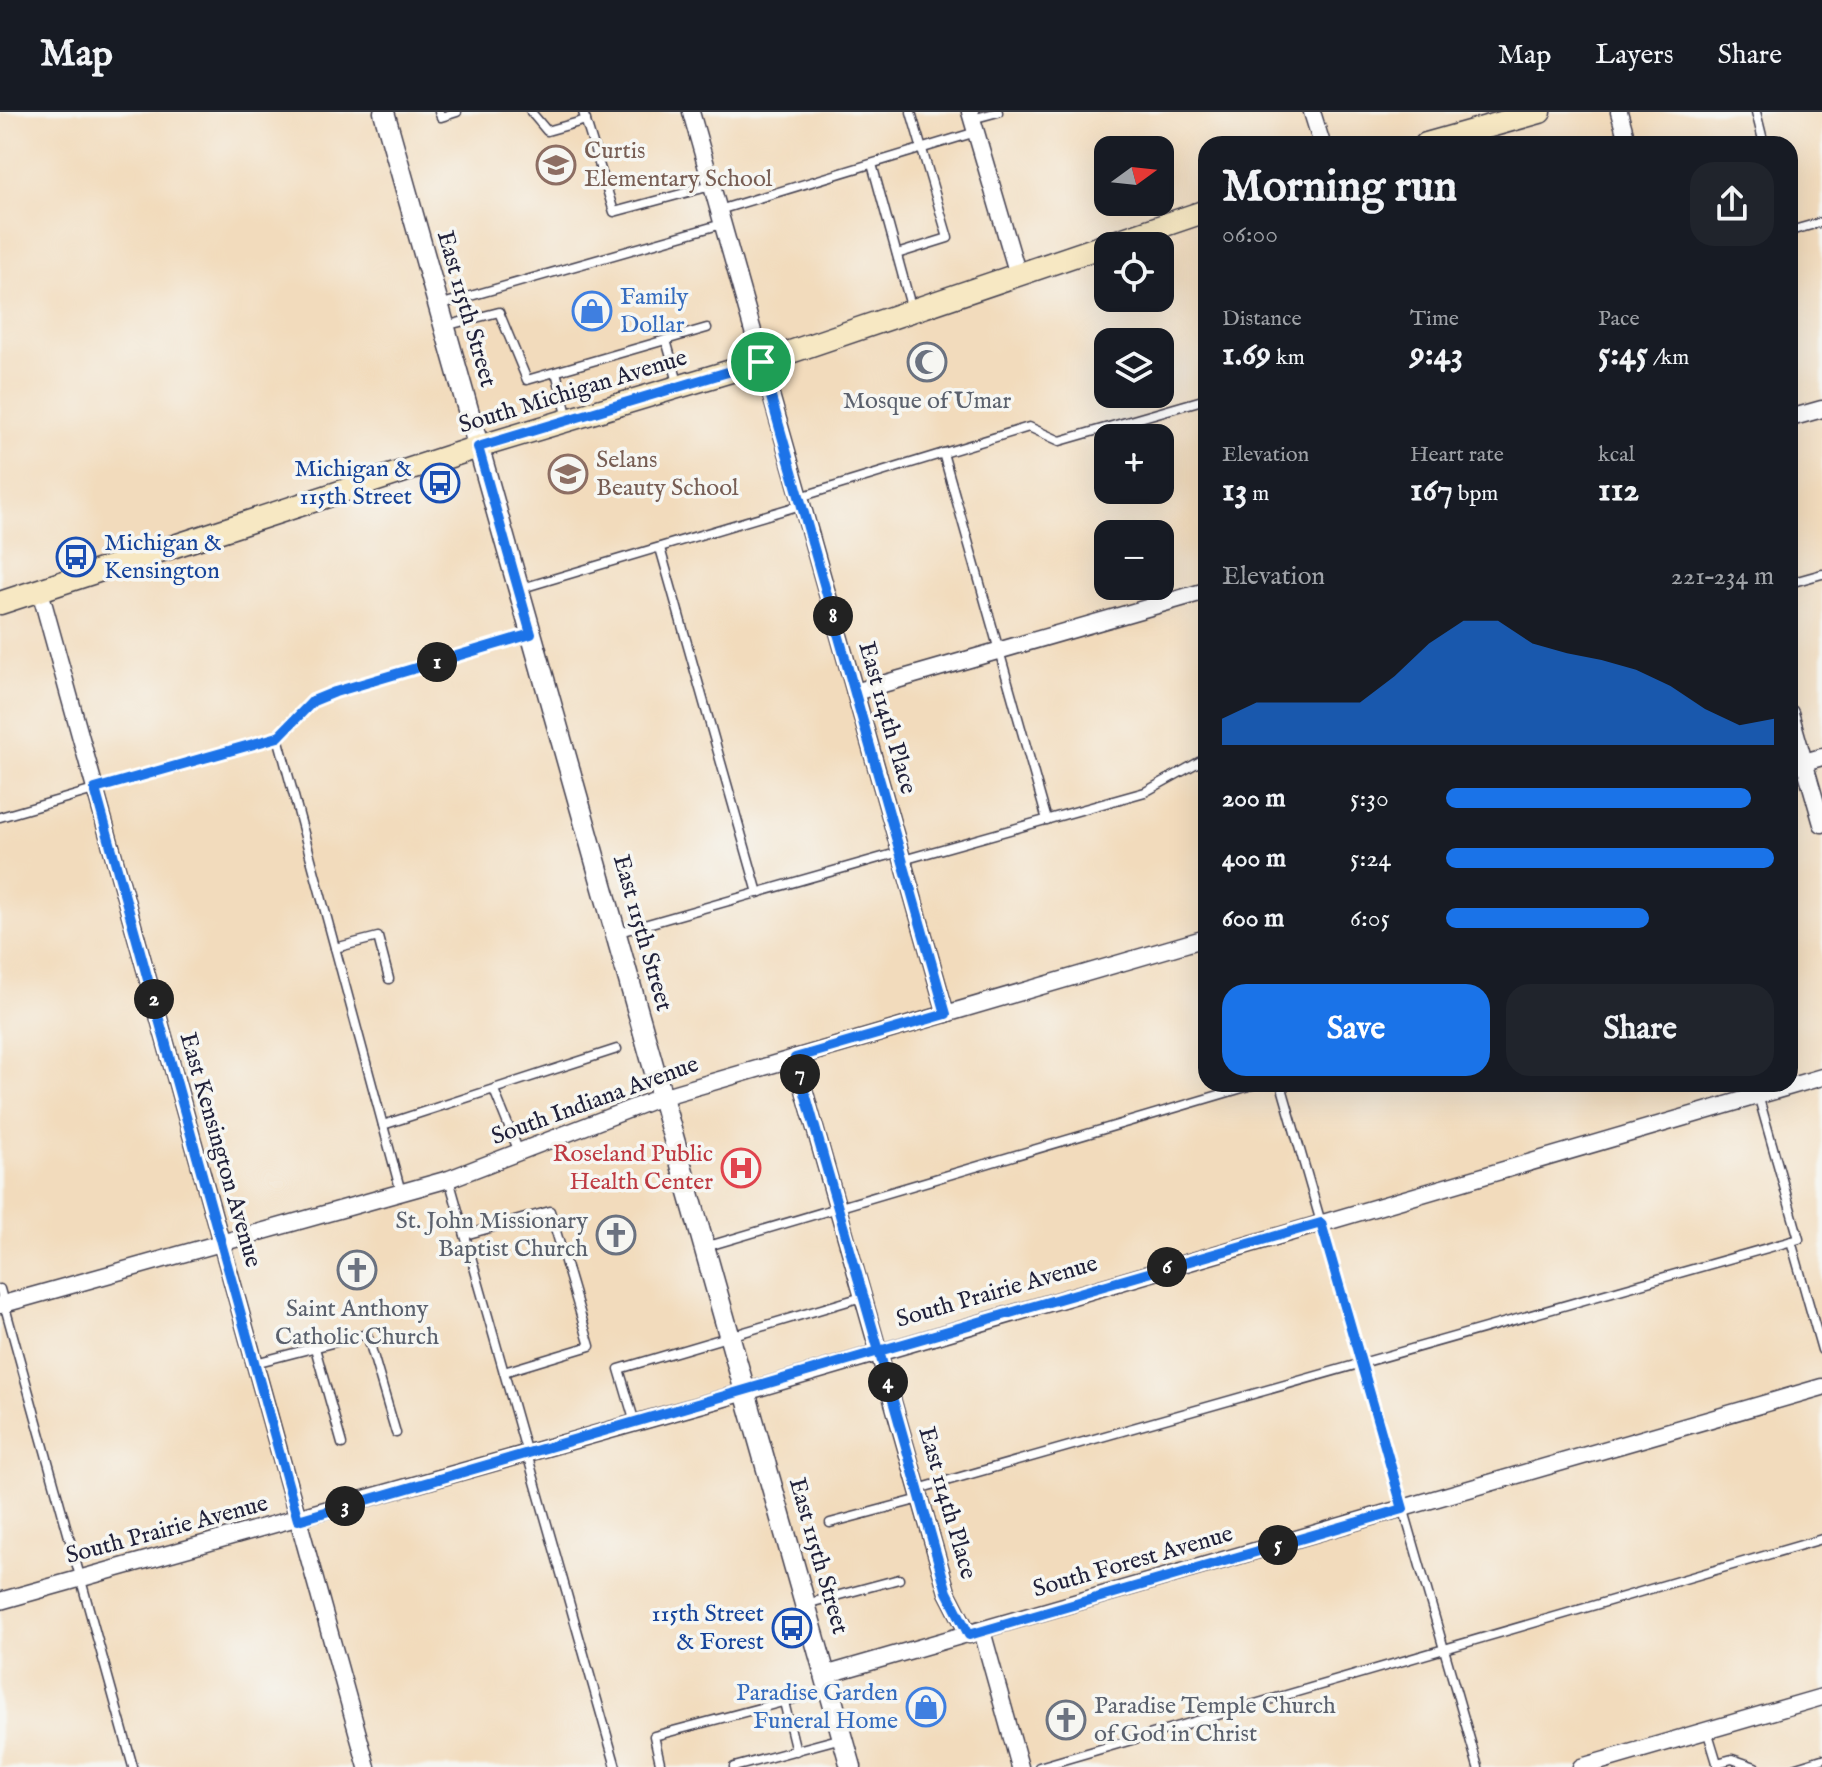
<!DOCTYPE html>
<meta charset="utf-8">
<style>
:root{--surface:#171b24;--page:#20242c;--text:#f1f3f6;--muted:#9ea1a6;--line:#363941;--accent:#1a73e8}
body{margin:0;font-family:"IM FELL English",serif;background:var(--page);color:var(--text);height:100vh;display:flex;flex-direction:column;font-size:30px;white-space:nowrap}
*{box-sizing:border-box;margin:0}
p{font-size:26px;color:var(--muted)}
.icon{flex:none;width:44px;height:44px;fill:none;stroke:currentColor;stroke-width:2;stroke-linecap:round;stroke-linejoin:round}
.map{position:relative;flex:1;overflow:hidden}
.details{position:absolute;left:1198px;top:24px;width:600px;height:956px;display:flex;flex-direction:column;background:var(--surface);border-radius:24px;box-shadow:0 8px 32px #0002}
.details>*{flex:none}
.needle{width:52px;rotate:75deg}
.tools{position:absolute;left:1094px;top:24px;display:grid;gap:16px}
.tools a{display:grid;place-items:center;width:80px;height:80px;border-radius:16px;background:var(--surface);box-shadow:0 8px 32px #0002;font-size:40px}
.pin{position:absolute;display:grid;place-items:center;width:68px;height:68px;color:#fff;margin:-34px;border:4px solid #fff;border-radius:50%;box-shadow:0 2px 8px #0007}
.km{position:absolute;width:40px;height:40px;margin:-20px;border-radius:50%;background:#222;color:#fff;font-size:22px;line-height:40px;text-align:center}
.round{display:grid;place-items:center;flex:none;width:84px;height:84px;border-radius:24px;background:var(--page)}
.overview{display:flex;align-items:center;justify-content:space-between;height:136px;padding:0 24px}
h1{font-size:44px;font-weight:700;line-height:60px}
.figures{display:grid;grid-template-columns:repeat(3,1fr);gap:12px;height:136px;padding:8px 24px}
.figures div{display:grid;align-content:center}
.figures b{font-size:34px;font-weight:700}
.figures small{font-size:22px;font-weight:400}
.figures p{font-size:22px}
.chart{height:224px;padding:16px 24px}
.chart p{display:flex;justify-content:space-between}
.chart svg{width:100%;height:144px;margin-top:8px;fill:var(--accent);opacity:.7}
.cta{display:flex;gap:16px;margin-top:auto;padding:16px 24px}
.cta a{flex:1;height:92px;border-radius:24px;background:var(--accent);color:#fff;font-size:32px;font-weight:700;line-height:92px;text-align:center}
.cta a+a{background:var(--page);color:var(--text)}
ul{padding:0 24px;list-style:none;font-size:26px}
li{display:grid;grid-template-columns:128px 96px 1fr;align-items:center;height:60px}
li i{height:20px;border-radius:10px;background:var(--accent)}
header{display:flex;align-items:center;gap:48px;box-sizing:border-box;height:112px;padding:0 40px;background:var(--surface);border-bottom:2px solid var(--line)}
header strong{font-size:38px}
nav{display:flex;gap:44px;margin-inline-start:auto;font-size:28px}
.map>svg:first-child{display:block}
</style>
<header>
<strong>Map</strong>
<nav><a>Map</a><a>Layers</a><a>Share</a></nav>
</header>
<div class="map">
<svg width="1822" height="1655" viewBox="0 0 1822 1655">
<rect width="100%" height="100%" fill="#f6f6f2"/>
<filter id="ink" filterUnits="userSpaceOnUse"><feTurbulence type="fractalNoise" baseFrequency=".0125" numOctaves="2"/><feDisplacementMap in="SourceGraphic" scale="16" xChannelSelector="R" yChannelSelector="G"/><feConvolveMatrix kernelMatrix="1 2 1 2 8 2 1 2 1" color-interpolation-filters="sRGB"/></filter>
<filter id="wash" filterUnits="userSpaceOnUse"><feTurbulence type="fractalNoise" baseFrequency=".006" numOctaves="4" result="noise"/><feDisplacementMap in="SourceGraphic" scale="32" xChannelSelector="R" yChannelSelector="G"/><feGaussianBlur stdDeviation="1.8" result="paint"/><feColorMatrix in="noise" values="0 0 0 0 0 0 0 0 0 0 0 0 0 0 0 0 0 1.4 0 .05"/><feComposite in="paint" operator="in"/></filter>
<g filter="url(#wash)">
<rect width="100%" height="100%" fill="#f2dbbc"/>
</g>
<g filter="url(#ink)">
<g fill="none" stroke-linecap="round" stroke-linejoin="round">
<!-- service casing -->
<g stroke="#413e4e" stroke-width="11">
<g id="service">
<path d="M439 0 441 5 457 0"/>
<path d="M531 0 547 19 586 8"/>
<path d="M583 0 614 100 711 74"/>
<path d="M1756 0 1764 32"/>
<path d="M972 7 998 0"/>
<path d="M872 52 912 198"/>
<path d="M719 98 976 20"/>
<path d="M1790 119 1822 110"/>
<path d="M897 142 948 126 911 0"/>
<path d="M439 193 722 112"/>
<path d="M445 214 499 200 527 268 707 216"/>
<path d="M666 228 679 274"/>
<path d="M556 260 568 306"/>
<path d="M943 341 1047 708"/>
<path d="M800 385 1029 315 1060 329 1206 287"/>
<path d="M660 436 758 781"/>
<path d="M1790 471 1822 462"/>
<path d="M519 477 801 393"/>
<path d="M278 625 401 1080"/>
<path d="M0 705 278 625 313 589 335 580 531 522"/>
<path d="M903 748 1145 680 1206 646"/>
<path d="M616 821 900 740"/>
<path d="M335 836 378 825 389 867"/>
<path d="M1281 972 1478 1655"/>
<path d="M494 978 519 1040"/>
<path d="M383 1013 617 937"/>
<path d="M449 1067 616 1655"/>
<path d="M465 1123 550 1099 590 1234 504 1260"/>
<path d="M1791 1129 1822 1238"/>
<path d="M705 1135 1256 972"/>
<path d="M0 1177 133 1655"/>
<path d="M315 1236 342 1332"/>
<path d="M255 1251 367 1222 396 1321"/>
<path d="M635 1311 619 1257 862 1185"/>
<path d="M918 1377 1799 1127 1758 983"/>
<path d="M830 1411 920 1387"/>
<path d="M806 1492 899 1467"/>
<path d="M784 1590 796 1639"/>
<path d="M1707 1618 1718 1654"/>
<path d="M1717 1651 1732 1647 1755 1655"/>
<path d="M661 1655 654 1624 828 1578"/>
<path d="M734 1655 842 1626"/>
<path d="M1039 1655 1822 1427"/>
<path d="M1796 1655 1822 1647"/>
</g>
</g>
<!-- minor casing -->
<g stroke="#413e4e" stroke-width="19">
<g id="minor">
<path d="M691 0 946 902"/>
<path d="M970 0 1018 163"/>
<path d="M1312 0 1322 32"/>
<path d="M1619 0 1628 32"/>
<path d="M1790 306 1822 297"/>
<path d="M40 479 367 1655"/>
<path d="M855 580 1206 479"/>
<path d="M1790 601 1822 712"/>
<path d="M1790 654 1822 645"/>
<path d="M795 946 947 1480 969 1523"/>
<path d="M0 1193 449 1067 661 985 1206 826"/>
<path d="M0 1489 721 1287 1822 965"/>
<path d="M982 1519 1020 1655"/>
<path d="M825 1563 1822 1275"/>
<path d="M1581 1655 1822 1585"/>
</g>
</g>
<!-- tertiary casing -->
<g stroke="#413e4e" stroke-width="23">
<path id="tertiary" d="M384 0 851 1655"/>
</g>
<!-- secondary casing -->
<g stroke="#413e4e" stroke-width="25">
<g id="secondary">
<path d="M1426 32 1540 0"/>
<path d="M0 491 478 335 761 250 1206 99"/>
</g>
</g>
<!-- service -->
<use href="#service" stroke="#fff" stroke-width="8"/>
<!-- minor -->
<use href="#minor" stroke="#fff" stroke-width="16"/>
<!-- tertiary -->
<use href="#tertiary" stroke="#fff" stroke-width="20"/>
<!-- secondary -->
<use href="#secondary" stroke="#f7e8c3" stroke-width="22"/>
</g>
</g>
<g fill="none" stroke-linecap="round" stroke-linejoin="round" filter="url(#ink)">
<!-- route casing -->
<g stroke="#fff" stroke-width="16">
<path id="route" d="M761 250 478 335 531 522 335 580 313 589 278 625 95 677 298 1408 879 1239 947 1480 969 1523 1403 1397 1321 1111 879 1239 795 946 946 902 761 250"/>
</g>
<!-- route -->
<use href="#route" stroke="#1a73e8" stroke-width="10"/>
</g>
<!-- icons -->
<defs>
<g id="school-ring" transform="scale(2)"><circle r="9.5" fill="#f6f6f2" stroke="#8d6e63" stroke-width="1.5"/><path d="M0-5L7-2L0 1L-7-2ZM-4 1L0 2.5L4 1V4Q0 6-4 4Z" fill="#8d6e63"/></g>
<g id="shop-ring" transform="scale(2)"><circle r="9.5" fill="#f6f6f2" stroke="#3f7fe0" stroke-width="1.5"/><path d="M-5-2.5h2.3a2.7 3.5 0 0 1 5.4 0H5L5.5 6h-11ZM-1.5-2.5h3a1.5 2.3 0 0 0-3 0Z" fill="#3f7fe0"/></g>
<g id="mosque-ring" transform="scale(2)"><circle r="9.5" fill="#f6f6f2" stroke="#6b7280" stroke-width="1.5"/><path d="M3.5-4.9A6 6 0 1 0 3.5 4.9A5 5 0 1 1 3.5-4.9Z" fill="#6b7280"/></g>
<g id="bus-ring" transform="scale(2)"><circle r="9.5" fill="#f6f6f2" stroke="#1a4fb4" stroke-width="1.5"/><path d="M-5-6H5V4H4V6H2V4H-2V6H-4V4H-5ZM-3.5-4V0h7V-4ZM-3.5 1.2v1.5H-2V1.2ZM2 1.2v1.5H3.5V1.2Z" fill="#1a4fb4"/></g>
<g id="hospital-ring" transform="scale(2)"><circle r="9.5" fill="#f6f6f2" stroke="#e0444e" stroke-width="1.5"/><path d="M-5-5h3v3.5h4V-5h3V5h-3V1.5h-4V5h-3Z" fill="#e0444e"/></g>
<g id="church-ring" transform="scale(2)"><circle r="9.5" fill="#f6f6f2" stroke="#6b7280" stroke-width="1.5"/><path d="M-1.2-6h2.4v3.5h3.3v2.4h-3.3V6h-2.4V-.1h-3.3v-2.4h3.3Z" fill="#6b7280"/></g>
</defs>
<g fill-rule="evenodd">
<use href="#school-ring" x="556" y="53"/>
<use href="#shop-ring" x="592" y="199"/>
<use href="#mosque-ring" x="927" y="250"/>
<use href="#school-ring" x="568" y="362"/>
<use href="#bus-ring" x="440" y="371"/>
<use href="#bus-ring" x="76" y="445"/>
<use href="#hospital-ring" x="741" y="1056"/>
<use href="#church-ring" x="616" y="1123"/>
<use href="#church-ring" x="357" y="1158"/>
<use href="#bus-ring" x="792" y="1516"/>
<use href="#shop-ring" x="926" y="1595"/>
<use href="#church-ring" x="1066" y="1608"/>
</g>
<g text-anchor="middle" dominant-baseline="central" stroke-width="7" stroke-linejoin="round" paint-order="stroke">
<!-- education labels -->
<g font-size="24" fill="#785e54" stroke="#f6f6f2" text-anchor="start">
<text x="584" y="39">Curtis<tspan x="584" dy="28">Elementary School</tspan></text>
<text x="596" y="348">Selans<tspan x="596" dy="28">Beauty School</tspan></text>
</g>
<!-- shop labels -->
<g font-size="24" fill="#366cbe" stroke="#f6f6f2" text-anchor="start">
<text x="620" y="185">Family<tspan x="620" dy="28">Dollar</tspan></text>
<text x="898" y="1581" text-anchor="end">Paradise Garden<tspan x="898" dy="28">Funeral Home</tspan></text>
</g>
<!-- street labels -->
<g font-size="24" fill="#22223b" stroke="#f6f6f2">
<text transform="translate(466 197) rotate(74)">East 115th Street</text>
<text transform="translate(573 280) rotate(-17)">South Michigan Avenue</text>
<text transform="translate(887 606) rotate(74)">East 114th Place</text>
<text transform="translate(642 821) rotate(74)">East 115th Street</text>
<text transform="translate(595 989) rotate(-20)">South Indiana Avenue</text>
<text transform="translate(220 1038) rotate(74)">East Kensington Avenue</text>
<text transform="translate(997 1180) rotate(-16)">South Prairie Avenue</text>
<text transform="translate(947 1391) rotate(74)">East 114th Place</text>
<text transform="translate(167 1418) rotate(-15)">South Prairie Avenue</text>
<text transform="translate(818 1444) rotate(74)">East 115th Street</text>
<text transform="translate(1133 1450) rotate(-16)">South Forest Avenue</text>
</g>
<!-- worship labels -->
<g font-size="24" fill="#5b616d" stroke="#f6f6f2">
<text x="927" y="289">Mosque of Umar</text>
<text x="588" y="1109" text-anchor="end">St. John Missionary<tspan x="588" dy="28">Baptist Church</tspan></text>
<text x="357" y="1197">Saint Anthony<tspan x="357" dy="28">Catholic Church</tspan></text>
<text x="1094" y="1594" text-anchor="start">Paradise Temple Church<tspan x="1094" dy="28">of God in Christ</tspan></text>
</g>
<!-- transit labels -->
<g font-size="24" fill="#164399" stroke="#f6f6f2" text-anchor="end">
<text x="412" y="357">Michigan &amp;<tspan x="412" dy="28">115th Street</tspan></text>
<text x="104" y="431" text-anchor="start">Michigan &amp;<tspan x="104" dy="28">Kensington</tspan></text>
<text x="764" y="1502">115th Street<tspan x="764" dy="28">&amp; Forest</tspan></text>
</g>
<!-- health labels -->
<g font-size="24" fill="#be3a42" stroke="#f6f6f2" text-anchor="end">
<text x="713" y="1042">Roseland Public<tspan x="713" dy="28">Health Center</tspan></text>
</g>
</g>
</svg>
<div class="tools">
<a><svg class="needle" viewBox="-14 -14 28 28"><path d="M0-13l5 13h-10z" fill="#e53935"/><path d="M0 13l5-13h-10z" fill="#9ea1a6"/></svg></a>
<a><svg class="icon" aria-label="locate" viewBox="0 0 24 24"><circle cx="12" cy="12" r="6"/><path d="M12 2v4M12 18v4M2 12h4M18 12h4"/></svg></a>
<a><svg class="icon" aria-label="layers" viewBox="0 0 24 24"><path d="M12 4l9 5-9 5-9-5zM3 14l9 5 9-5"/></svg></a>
<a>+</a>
<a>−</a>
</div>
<div class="pin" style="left:761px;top:250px;background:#1e9e55"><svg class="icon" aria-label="arrive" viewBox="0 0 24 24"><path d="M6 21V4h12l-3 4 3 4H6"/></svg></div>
<b class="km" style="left:437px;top:550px">1</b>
<b class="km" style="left:154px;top:887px">2</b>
<b class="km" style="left:345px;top:1394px">3</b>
<b class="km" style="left:888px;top:1270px">4</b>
<b class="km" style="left:1278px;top:1433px">5</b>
<b class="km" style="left:1167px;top:1155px">6</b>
<b class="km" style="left:800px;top:962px">7</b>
<b class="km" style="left:833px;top:504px">8</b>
<section class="details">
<div class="overview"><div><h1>Morning run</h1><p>06:00</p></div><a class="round"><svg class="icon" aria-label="share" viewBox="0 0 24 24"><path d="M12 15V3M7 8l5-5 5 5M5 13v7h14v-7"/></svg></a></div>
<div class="figures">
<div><p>Distance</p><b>1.69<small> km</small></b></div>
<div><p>Time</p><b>9:43</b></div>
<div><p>Pace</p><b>5:45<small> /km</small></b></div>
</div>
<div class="figures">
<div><p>Elevation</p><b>13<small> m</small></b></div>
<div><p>Heart rate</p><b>167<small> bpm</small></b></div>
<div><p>kcal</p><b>112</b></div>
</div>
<div class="chart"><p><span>Elevation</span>221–234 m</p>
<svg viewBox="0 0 160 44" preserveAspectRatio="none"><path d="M0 44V36L10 31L20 31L30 31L40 31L50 23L60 13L70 6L80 6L90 13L100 16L110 18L120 21L130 26L140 33L150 38L160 36V44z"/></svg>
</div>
<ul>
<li><b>200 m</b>5:30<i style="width:93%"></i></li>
<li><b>400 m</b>5:24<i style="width:100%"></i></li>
<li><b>600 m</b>6:05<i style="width:62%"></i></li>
</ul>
<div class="cta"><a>Save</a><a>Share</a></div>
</section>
</div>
